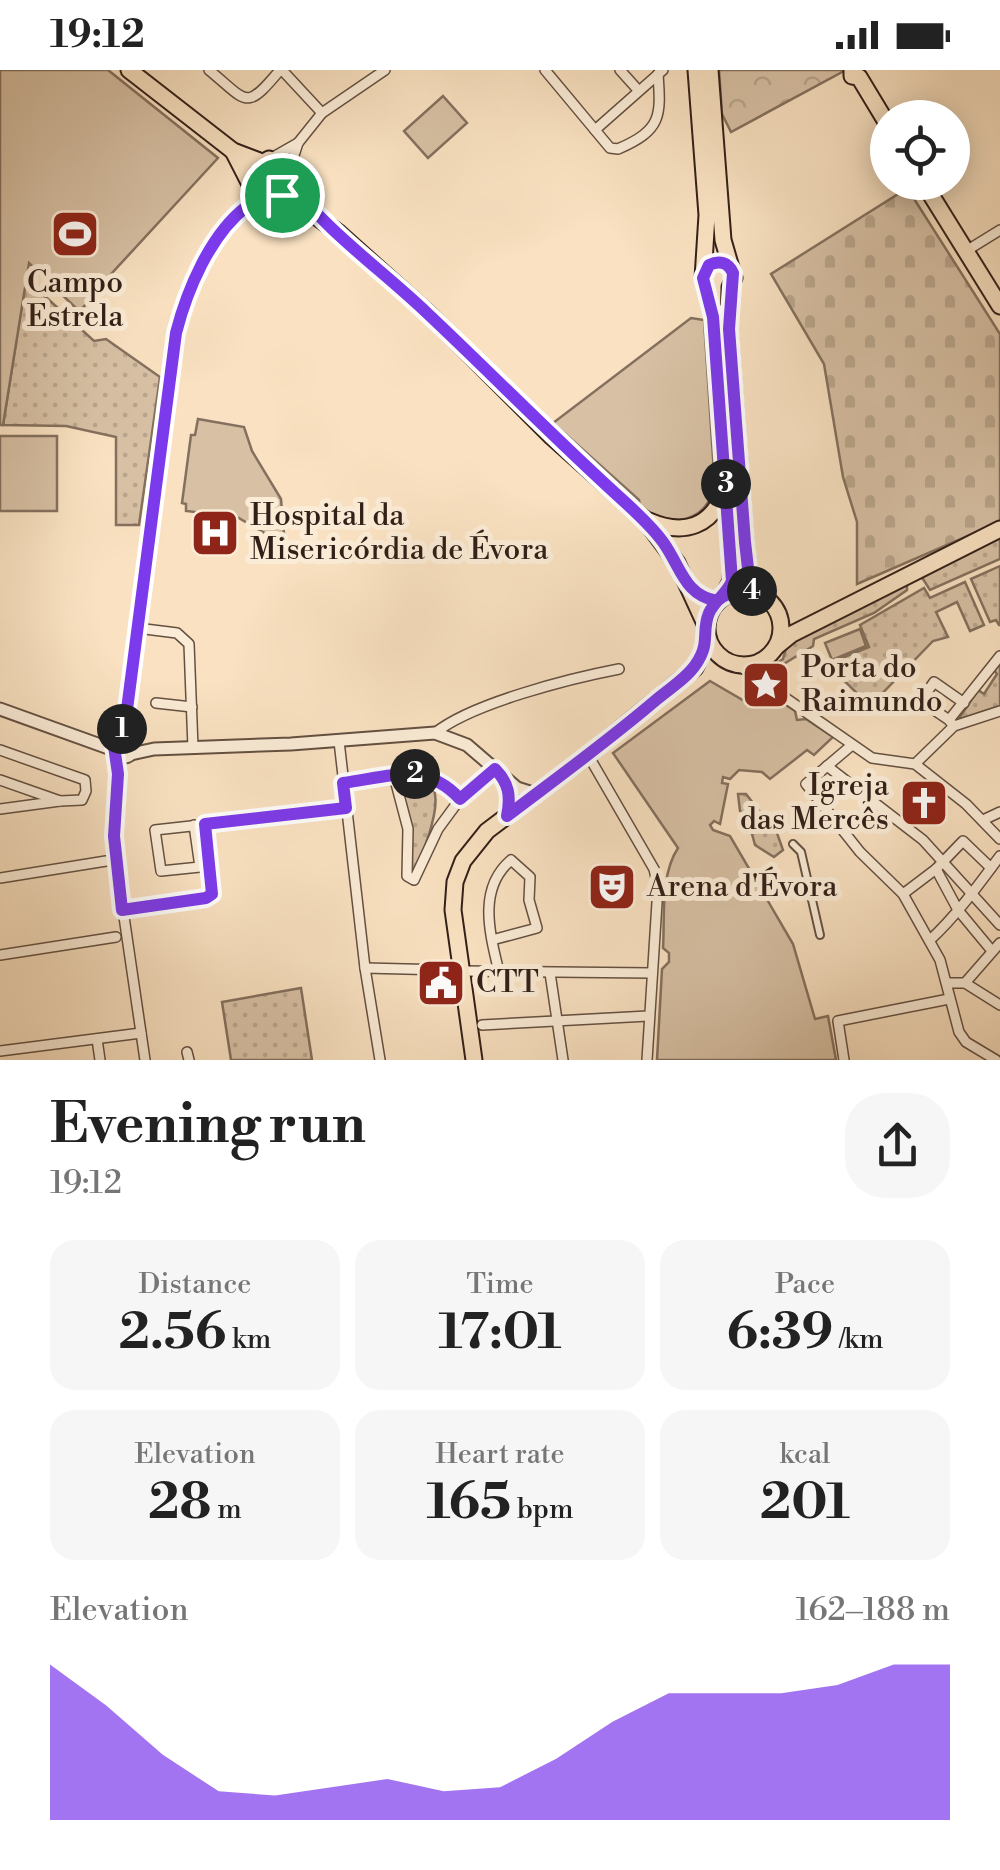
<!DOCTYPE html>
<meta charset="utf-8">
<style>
:root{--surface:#fff;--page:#f6f6f6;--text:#222;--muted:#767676;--accent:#7c3aed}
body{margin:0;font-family:"Libre Bodoni",serif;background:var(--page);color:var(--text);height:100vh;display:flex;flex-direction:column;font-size:38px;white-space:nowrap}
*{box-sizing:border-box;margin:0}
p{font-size:32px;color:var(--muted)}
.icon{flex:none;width:55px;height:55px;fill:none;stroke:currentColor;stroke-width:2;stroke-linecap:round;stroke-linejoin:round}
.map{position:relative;height:990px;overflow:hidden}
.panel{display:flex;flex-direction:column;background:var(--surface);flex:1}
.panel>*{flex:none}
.buttons{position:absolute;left:870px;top:30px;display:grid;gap:20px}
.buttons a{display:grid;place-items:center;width:100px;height:100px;border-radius:50%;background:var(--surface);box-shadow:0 5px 25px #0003;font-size:50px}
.pin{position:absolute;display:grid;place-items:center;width:85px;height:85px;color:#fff;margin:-42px;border:5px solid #fff;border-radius:50%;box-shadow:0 2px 10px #0007}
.km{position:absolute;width:50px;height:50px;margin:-25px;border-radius:50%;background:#222;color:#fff;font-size:28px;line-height:50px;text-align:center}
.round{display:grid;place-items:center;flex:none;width:105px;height:105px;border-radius:40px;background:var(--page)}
.headline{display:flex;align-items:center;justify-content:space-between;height:170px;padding:0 50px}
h1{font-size:55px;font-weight:800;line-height:75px}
.metrics{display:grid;grid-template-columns:repeat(3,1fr);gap:15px;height:170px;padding:10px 50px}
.metrics div{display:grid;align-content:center;border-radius:25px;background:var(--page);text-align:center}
.metrics b{font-size:50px;font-weight:800}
.metrics small{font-size:28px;font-weight:400}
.metrics p{font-size:28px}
.chart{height:280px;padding:20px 50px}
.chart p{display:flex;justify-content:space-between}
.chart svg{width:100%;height:180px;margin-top:10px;fill:var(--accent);opacity:.7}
.status{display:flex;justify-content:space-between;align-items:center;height:70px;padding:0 50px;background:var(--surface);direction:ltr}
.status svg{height:28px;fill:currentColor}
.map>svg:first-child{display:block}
</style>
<div class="status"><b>19:12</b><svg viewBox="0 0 49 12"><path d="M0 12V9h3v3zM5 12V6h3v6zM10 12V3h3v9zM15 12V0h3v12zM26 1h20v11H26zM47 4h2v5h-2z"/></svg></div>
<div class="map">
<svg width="1000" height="990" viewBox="0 0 1000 990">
<defs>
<pattern id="grass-dots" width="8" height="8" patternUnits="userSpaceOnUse" patternTransform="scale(2.5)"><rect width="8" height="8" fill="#d7c0a4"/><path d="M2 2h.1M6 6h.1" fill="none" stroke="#b9a58c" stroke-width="1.8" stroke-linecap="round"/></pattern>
<pattern id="forest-crowns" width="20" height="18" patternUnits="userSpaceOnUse" patternTransform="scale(2.5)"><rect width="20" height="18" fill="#d7c0a4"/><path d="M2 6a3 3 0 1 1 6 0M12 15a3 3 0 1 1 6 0" fill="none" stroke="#b9a58c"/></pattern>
<pattern id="cemetery-stones" width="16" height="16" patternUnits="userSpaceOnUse" patternTransform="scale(2.5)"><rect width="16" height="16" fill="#d7c0a4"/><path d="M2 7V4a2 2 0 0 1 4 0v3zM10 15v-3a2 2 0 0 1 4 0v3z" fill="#b9a58c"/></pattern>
</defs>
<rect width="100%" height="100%" fill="#f9e1c1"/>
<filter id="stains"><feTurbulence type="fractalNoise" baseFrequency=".002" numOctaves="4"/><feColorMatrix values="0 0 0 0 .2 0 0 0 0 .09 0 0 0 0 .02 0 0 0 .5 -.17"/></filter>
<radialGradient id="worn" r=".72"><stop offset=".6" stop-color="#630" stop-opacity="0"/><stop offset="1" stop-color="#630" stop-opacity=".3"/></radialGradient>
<!-- grass -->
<g fill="url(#grass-dots)" stroke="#84705e" stroke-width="2.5">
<path d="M26 209 94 271 106 269 160 307 139 455H116V367L66 356 3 355Z"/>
<path d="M1000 464V489L930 520 923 509 918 506Z"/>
<path d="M1000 496V555H999L996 550 990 552 971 509Z"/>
<path d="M907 512V520L874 543 814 569 813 576 774 600 771 597 783 589 787 575Z"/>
<path d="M965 512 984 555 970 561 957 532 936 542 948 567 933 571 870 636 827 594 869 577 860 555 924 518 930 528Z"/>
<path d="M1000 592V636L958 650 978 620 984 624 997 604 994 600Z"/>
<path d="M418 707C425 711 434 715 435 724 439 745 421 786 414 807L410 801C410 767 412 749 399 716L406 708Z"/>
<path d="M738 724H746L777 763 783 780 774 787 755 775 752 764 763 759 754 748 740 741Z"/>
<path d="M301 918 312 990H231L222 932Z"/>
</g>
<!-- forest -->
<path fill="url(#forest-crowns)" stroke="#84705e" stroke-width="2.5" d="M719 0H846L731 62 722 44Z"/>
<!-- cemetery -->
<path fill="url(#cemetery-stones)" stroke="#84705e" stroke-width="2.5" d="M897 113H904L1000 264V452L857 514V452L843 407 824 294 771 204 898 124 893 115Z"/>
<!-- park -->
<g fill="#d7c0a4" stroke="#84705e" stroke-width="2.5">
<path d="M0 0H108L218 88 101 215 104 218 79 241 29 193 3 355H0Z"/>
<path d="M443 26 467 53 428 88 404 61Z"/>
<path d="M691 248 704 250 715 418C702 456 669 457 640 436L639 430 553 353Z"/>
<path d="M198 349 244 357 252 381 281 429 285 475 237 447 186 441V434L182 433 191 365H195Z"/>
<rect x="0" y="366" width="57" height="75"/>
<path d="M860 559 866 576 832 590 825 573Z"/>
<path d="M710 611 753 636 763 620 795 641 797 650 806 649 833 667 814 685 807 680 770 709 762 702 739 700 730 709 723 707 722 713 728 714 720 754 714 751 710 755 713 760 730 766 793 874 815 949 828 946 836 990H657L662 899 669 892V883L663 878C665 847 660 805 678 778L613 683Z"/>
</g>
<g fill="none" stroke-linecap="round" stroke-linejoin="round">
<!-- pedestrian casing -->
<g stroke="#645042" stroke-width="10">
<g id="pedestrian">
<path d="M460 729 494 700"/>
<path d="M793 774 801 782 820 865"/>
</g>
</g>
<!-- minor casing -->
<g stroke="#645042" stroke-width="12">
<g id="minor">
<path d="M209 0C248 32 245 42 280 0"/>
<path d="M282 0 322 43"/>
<path d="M545 0 595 60 663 0"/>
<path d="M620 0 638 20"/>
<path d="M595 60 610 78 618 79C662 60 661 46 658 4"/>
<path d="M270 89 298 73"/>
<path d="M288 104 298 73 322 43 385 0"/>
<path d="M966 181 1000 160"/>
<path d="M137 558 177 563 189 574 193 678"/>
<path d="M738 595 872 688 915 694 966 734 1000 769"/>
<path d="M763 612 764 589"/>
<path d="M156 633 192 637"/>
<path d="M949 650 921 631 934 612 964 633"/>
<path d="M952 654 949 650 1000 586"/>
<path d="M435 663C472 633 572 608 619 599"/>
<path d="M120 667 179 252C194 207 217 151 261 128"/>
<path d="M339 671 365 898 380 990"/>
<path d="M852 675 806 714 860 782 903 824 940 890 959 962 966 972 996 990"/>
<path d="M0 680 85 710 86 721 82 730 60 731"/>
<path d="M116 684 114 746 117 799 145 990"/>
<path d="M588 685 654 799 658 817 647 990"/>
<path d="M915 694 954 656 1000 641"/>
<path d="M827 696 923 770 1000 855"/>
<path d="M420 704 440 710 460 729 438 759 414 810 407 806 408 759 394 706Z"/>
<path d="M0 710 60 731 0 739"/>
<path d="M343 713 394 706"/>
<path d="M983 750 1000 742"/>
<path d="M194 755 200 797 161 801 155 760 346 739"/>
<path d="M936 799 958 840 992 881"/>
<path d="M0 808 106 791"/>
<path d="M903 824 936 799 963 771 991 798"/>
<path d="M122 840 206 828 212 824 205 754"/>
<path d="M492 870 537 858 529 830 530 807 511 790C477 819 490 864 499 902"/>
<path d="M930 870C957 845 980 813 1000 786"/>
<path d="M0 885 116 867"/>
<path d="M365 898 445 900"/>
<path d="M461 901 651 903"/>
<path d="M550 903 563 990"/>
<path d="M948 913H965L1000 935"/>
<path d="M965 913 1000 873"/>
<path d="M482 955 648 946"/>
<path d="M97 969 100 990"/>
<path d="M0 981 141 963"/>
<path d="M187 982 189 990"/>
<path d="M844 990 838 951 949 929"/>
</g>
</g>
<!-- tertiary casing -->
<g stroke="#645042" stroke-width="15">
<g id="tertiary">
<path d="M0 639 114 680"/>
<circle cx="124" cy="677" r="10"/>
<path d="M131 684 154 679 291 674 435 663 467 675 517 718 536 724"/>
<path d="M505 709 509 726 507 745"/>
</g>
</g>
<!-- primary casing -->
<g stroke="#321f18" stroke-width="19">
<g id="primary">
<path d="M129 0 233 81 262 92"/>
<path d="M696 0 707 145 703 208 713 247 732 492 731 511 723 526"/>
<path d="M710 0 723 170 734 208 730 217 729 259 745 472 749 507 760 524"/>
<path d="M852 0V6L859 7 888 55"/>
<path d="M233 81 255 124 261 128 303 137 339 163 428 243 552 367 645 450 677 493 706 556"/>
<path d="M255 97 269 89 283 97 289 111 309 138"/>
<path d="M923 112 1000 236"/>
<path d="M649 451C684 466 712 457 725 420"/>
<circle cx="744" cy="558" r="37"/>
<path d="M776 577 792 564 1000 459"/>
<path d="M474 990 453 840 455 812 463 791 487 761 588 685 695 598 708 571"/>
</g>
</g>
<!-- pedestrian -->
<use href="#pedestrian" stroke="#fbecd7" stroke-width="6"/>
<!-- minor -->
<use href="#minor" stroke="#fbecd7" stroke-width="9"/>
<!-- tertiary -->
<use href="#tertiary" stroke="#fbecd7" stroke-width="11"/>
<!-- primary -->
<use href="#primary" stroke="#f9e1c1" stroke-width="15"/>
</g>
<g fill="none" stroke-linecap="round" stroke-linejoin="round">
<!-- route casing -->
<g stroke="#fff" stroke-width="20">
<path id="route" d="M282 125C270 133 258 127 246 137 210 165 187 220 176 263L126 647 120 667 114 676 118 704 114 766 122 840 206 828 212 824 205 754 346 738 343 713C389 707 425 691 460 729L495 699C509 713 511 726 507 746 557 708 608 671 656 630 669 619 687 608 696 594 711 572 701 562 709 543 715 530 727 524 732 511L713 247 703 208 709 195C719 190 728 192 733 203L729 259 745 472 749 507 760 524C744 518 730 520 717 531 684 525 681 497 663 472 653 458 640 446 627 434 558 372 494 306 427 243 381 199 327 162 289 111L282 125"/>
</g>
<!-- route -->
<use href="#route" stroke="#7c3aed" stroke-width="12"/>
</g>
<!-- icons -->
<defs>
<g id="stadium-square" transform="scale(2.5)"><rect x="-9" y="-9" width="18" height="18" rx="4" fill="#8f2418" stroke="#fbecd7"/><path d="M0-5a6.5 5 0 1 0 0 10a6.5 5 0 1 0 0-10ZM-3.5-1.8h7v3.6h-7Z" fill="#fff"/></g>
<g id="hospital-square" transform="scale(2.5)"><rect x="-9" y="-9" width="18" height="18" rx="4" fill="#8f2418" stroke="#fbecd7"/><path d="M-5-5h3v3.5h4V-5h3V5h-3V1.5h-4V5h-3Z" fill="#fff"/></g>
<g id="sight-square" transform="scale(2.5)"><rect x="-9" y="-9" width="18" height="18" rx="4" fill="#8f2418" stroke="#fbecd7"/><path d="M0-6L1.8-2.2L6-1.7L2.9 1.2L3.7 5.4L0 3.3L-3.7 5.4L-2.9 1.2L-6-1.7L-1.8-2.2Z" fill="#fff"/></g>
<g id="church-square" transform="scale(2.5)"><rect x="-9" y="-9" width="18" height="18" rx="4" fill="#8f2418" stroke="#fbecd7"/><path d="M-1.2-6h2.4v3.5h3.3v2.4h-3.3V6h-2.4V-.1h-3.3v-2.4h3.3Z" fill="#fff"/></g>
<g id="theatre-square" transform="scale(2.5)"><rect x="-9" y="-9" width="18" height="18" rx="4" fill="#8f2418" stroke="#fbecd7"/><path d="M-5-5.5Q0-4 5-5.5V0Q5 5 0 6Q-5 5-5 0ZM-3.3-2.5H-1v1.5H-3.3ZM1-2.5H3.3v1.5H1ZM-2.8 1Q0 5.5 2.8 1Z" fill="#fff"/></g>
<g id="civic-square" transform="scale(2.5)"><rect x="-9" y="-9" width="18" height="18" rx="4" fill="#8f2418" stroke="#fbecd7"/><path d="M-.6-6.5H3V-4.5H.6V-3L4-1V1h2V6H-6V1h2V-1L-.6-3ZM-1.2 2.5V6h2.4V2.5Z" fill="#fff"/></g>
</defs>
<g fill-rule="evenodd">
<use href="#stadium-square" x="75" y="164"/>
<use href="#hospital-square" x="215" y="463"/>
<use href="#sight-square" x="766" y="615"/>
<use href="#church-square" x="924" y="733"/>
<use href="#theatre-square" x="612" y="817"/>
<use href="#civic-square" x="441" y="913"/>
</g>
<g text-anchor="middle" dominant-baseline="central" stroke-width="10" stroke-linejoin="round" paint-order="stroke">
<!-- poi labels -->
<g font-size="30" fill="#321f18" stroke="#fbecd7" text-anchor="start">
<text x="75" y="213" text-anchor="middle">Campo<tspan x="75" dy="34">Estrela</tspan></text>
<text x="250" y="446">Hospital da<tspan x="250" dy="34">Misericórdia de Évora</tspan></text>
<text x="801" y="598">Porta do<tspan x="801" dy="34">Raimundo</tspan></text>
<text x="889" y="716" text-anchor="end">Igreja<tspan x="889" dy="34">das Mercês</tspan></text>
<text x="647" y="817">Arena d'Évora</text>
<text x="476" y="913">CTT</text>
</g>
</g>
<rect width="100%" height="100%" filter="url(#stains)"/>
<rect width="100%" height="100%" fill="url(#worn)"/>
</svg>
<div class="buttons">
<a><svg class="icon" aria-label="locate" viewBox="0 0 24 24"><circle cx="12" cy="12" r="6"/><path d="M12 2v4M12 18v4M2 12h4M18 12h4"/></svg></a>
</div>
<div class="pin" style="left:282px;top:125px;background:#1e9e55"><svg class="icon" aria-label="arrive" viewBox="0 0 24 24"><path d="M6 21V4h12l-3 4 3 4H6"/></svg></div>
<b class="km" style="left:122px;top:659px">1</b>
<b class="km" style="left:415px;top:704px">2</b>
<b class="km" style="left:726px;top:414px">3</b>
<b class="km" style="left:752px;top:521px">4</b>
</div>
<section class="panel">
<div class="headline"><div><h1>Evening run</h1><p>19:12</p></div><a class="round"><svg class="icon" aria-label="share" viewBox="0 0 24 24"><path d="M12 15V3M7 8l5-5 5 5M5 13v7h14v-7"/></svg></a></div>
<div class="metrics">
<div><p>Distance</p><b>2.56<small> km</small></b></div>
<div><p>Time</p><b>17:01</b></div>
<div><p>Pace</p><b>6:39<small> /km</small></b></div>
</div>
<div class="metrics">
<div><p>Elevation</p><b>28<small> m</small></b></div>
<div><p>Heart rate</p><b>165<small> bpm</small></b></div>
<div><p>kcal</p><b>201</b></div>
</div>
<div class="chart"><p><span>Elevation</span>162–188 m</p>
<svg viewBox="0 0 160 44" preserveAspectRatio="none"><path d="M0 44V6L10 16L20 28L30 37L40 38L50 36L60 34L70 37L80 36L90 29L100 20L110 13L120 13L130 13L140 11L150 6L160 6V44z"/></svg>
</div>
</section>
